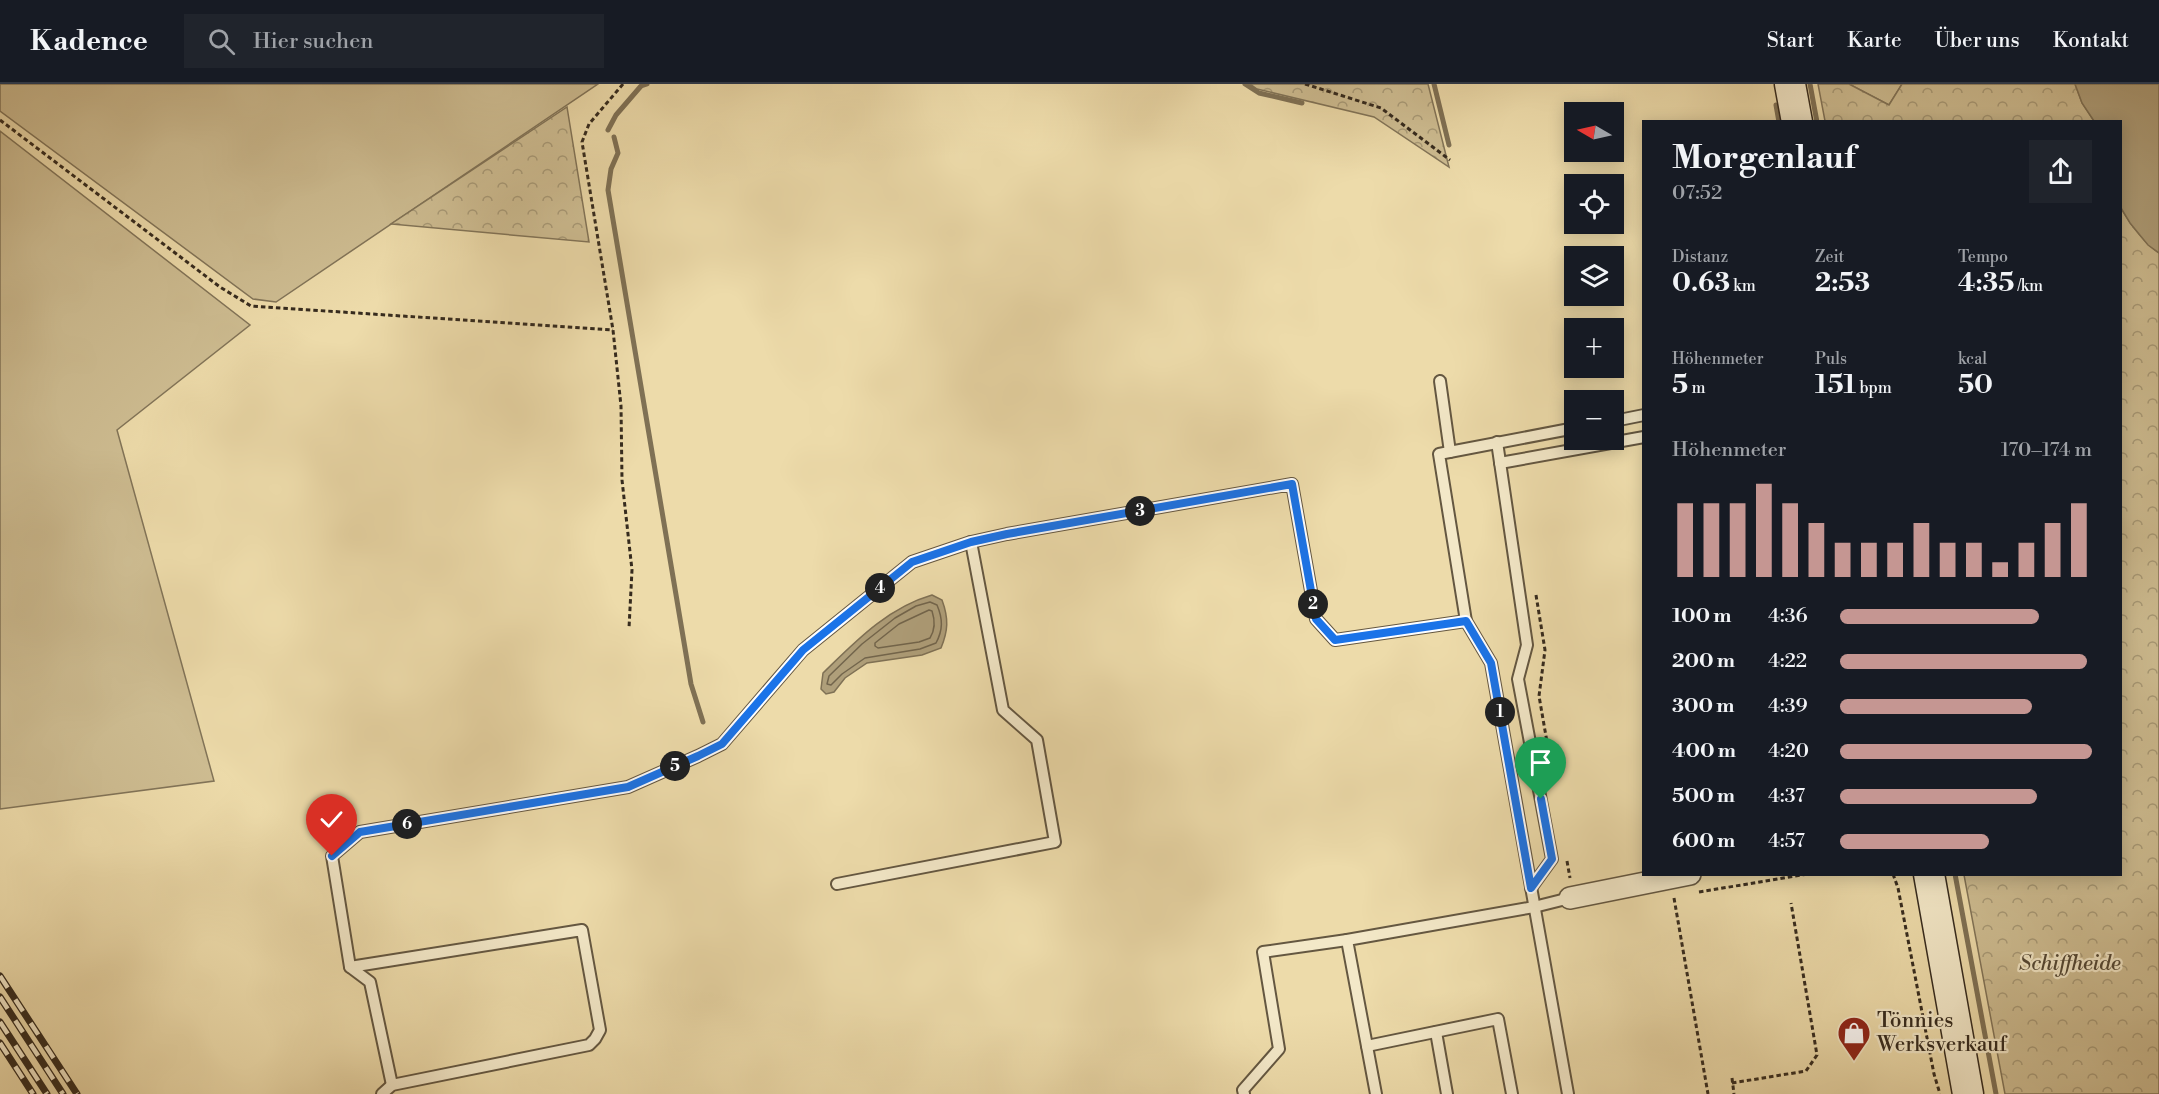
<!DOCTYPE html>
<html lang="de">
<meta charset="utf-8">
<style>
:root{--surface:#171b24;--page:#20242c;--text:#f1f3f6;--muted:#9ea1a6;--line:#363941;--accent:#c59692}
body{margin:0;font-family:"Libre Bodoni",serif;background:var(--page);color:var(--text);height:100vh;display:flex;flex-direction:column;font-size:22px;white-space:nowrap}
*{box-sizing:border-box;margin:0}
p{font-size:20px;color:var(--muted)}
.icon{flex:none;width:33px;height:33px;fill:none;stroke:currentColor;stroke-width:2;stroke-linecap:round;stroke-linejoin:round}
.map{position:relative;flex:1;overflow:hidden}
.details{position:absolute;left:1642px;top:36px;width:480px;height:756px;display:flex;flex-direction:column;background:var(--surface);border-radius:0px;box-shadow:0 3px 15px #0003}
.details>*{flex:none}
.needle{width:39px;rotate:279deg}
.controls{position:absolute;left:1564px;top:18px;display:grid;gap:12px}
.controls a{display:grid;place-items:center;width:60px;height:60px;border-radius:0px;background:var(--surface);box-shadow:0 3px 15px #0003;font-size:30px}
.pin{position:absolute;display:grid;place-items:center;width:51px;height:51px;color:#fff;margin:-62px -26px;border-radius:50% 50% 50% 0;rotate:-45deg;box-shadow:0 0 6px #0007}
.pin .icon{rotate:45deg}
.km{position:absolute;width:30px;height:30px;margin:-15px;border-radius:50%;background:#222;color:#fff;font-size:16px;line-height:30px;text-align:center}
.round{display:grid;place-items:center;flex:none;width:63px;height:63px;border-radius:0px;background:var(--page)}
.headline{display:flex;align-items:center;justify-content:space-between;height:102px;padding:0 30px}
h1{font-size:33px;font-weight:800;line-height:45px}
.metrics{display:grid;grid-template-columns:repeat(3,1fr);gap:9px;height:102px;padding:6px 30px}
.metrics div{display:grid;align-content:center}
.metrics b{font-size:26px;font-weight:800}
.metrics small{font-size:16px;font-weight:400}
.metrics p{font-size:16px}
.chart{height:168px;padding:12px 30px}
.chart p{display:flex;justify-content:space-between}
.chart svg{width:100%;height:108px;margin-top:6px;stroke:var(--accent);stroke-width:6}
ul{padding:0 30px;list-style:none;font-size:20px}
li{display:grid;grid-template-columns:96px 72px 1fr;align-items:center;height:45px}
li i{height:15px;border-radius:8px;background:var(--accent)}
header{display:flex;align-items:center;gap:36px;box-sizing:border-box;height:84px;padding:0 30px;background:var(--surface);border-bottom:2px solid var(--line)}
header strong{font-size:28px}
nav{display:flex;gap:33px;margin-inline-start:auto;font-size:21px}
.search{width:420px;height:54px;background:var(--page);display:flex;align-items:center;gap:15px;box-sizing:border-box;padding:0 21px;border-radius:0px;color:var(--muted);font-size:22px}
.map>svg:first-child{display:block}
</style>
<header>
<strong>Kadence</strong>
<div class="search"><svg class="icon" aria-label="search" viewBox="0 0 24 24"><circle cx="10" cy="10" r="6"/><path d="M15 15l6 6"/></svg>Hier suchen</div>
<nav><a>Start</a><a>Karte</a><a>Über uns</a><a>Kontakt</a></nav>
</header>
<div class="map">
<svg width="2159" height="1010" viewBox="0 0 2159 1010">
<defs>
<pattern id="forest-crowns" width="20" height="18" patternUnits="userSpaceOnUse" patternTransform="scale(1.5)"><rect width="20" height="18" fill="#cebd92"/><path d="M2 6a3 3 0 1 1 6 0M12 15a3 3 0 1 1 6 0" fill="none" stroke="#a89a77"/></pattern>
</defs>
<rect width="100%" height="100%" fill="#eddbaa"/>
<filter id="stains"><feTurbulence type="fractalNoise" baseFrequency=".00333" numOctaves="4"/><feColorMatrix values="0 0 0 0 .2 0 0 0 0 .09 0 0 0 0 .02 0 0 0 .5 -.17"/></filter>
<radialGradient id="worn" r=".72"><stop offset=".6" stop-color="#630" stop-opacity="0"/><stop offset="1" stop-color="#630" stop-opacity=".3"/></radialGradient>
<!-- grass -->
<g fill="#cebd92" stroke="#827458" stroke-width="1.5">
<path d="M0 0H598L276 218 253 215 0 27Z"/>
<path d="M1849 0H1902L1889 21Z"/>
<path d="M0 47 250 241 117 346 214 697 0 725Z"/>
</g>
<!-- forest -->
<g fill="url(#forest-crowns)" stroke="#827458" stroke-width="1.5">
<path d="M1250 0H1428L1449 83 1374 33 1257 5Z"/>
<path d="M1818 0H1849L1889 21 1902 0H2075L2082 19 2094 37H1825Z"/>
<path d="M567 23 589 158 391 140Z"/>
<path d="M2121 124C2131 141 2142 157 2159 169V1010H2005L1964 791 2121 790Z"/>
</g>
<!-- water -->
<g fill="#af9f7a" stroke="#7f7155" stroke-width="1.5">
<path d="M2075 0H2159V169L2148 161 2130 139 2121 124V38L2094 37 2082 19Z"/>
<path d="M932 511 942 516C949 535 948 547 941 564L922 571 867 579 845 594 834 608 826 610 821 605 823 589C855 558 887 524 932 511Z"/>
</g>
<g fill="none" stroke-linecap="round" stroke-linejoin="round">
<!-- shore -->
<g stroke="#72654c" stroke-width="1.5">
<path d="M930 518 937 521C943 535 943 546 936 559L920 565 865 574 842 590 831 601 827 600 829 592 862 560 895 534 916 522Z"/>
<path d="M929 526 932 527C935 536 935 546 930 554L919 558 878 564 875 562V559L899 540Z"/>
</g>
<!-- stream -->
<g stroke="#7f7155" stroke-width="5">
<path d="M1245 0 1259 9 1302 19"/>
<path d="M1434 0 1449 61"/>
<path d="M1810 0 1817 38"/>
<path d="M1776 21 1779 38"/>
<path d="M608 46 616 31 641 2 647 0"/>
<path d="M614 53 618 69 611 85 608 106 691 600 703 638"/>
<path d="M1955 790 1996 1010"/>
</g>
<!-- service casing -->
<g stroke="#645741" stroke-width="14">
<g id="service">
<path d="M1440 297 1450 368"/>
<path d="M1614 337 1644 331"/>
<path d="M1497 358 1527 561 1518 595 1552 775 1531 804"/>
<path d="M1500 379 1644 353"/>
<path d="M837 800 1055 758 1037 656 1003 626 971 458"/>
<path d="M350 883 582 846 600 946 595 955 589 961 392 1001 382 1010"/>
<path d="M1436 948 1447 1010"/>
<path d="M1367 962 1498 935 1512 1010"/>
<path d="M392 1001 370 898 350 883 332 772 360 748 628 703 698 672 722 660 803 566 912 478 971 458 1007 450 1292 400 1316 535 1335 556 1466 537"/>
<path d="M1244 1010 1243 1006 1279 965 1263 868 1347 856"/>
<path d="M1376 1010 1347 856 1534 823 1570 814"/>
<path d="M1568 1010 1491 579 1466 537 1439 370 1575 344"/>
</g>
</g>
<!-- minor casing -->
<g stroke="#645741" stroke-width="24">
<path id="minor" d="M1570 814 1690 790"/>
</g>
<!-- secondary casing -->
<g stroke="#362b1e" stroke-width="33">
<g id="secondary">
<path d="M1790 0 1797 38"/>
<path d="M1929 790 1968 1010"/>
</g>
</g>
<!-- path -->
<g stroke="#362b1e" stroke-width="3" stroke-dasharray="4.5 3" stroke-linecap="butt">
<path d="M623 0 589 40 582 58 613 246 621 322 622 396 632 486 629 544"/>
<path d="M1305 0 1381 24 1450 76"/>
<path d="M0 36 220 203 251 222 613 246"/>
<path d="M1536 511 1545 566 1539 612 1551 681"/>
<path d="M1567 777 1570 794"/>
<path d="M1893 790 1898 804 1934 990 1940 1010"/>
<path d="M1699 808 1808 790"/>
<path d="M1674 814 1708 1010"/>
<path d="M1732 994 1734 1010"/>
<path d="M1732 999 1806 987 1817 971 1791 819"/>
</g>
<!-- service -->
<use href="#service" stroke="#f3e8c8" stroke-width="10"/>
<!-- minor -->
<use href="#minor" stroke="#f3e8c8" stroke-width="21"/>
<!-- secondary -->
<use href="#secondary" stroke="#f3e8c8" stroke-width="30"/>
<!-- rail casing -->
<g stroke="#362b1e" stroke-width="7">
<g id="rail">
<path d="M0 892 77 1010"/>
<path d="M0 913 63 1010"/>
<path d="M0 938 47 1010"/>
<path d="M0 959 33 1010"/>
</g>
</g>
<!-- rail -->
<use href="#rail" stroke="#f3e8c8" stroke-width="4.5" stroke-dasharray="14" stroke-linecap="butt"/>
</g>
<g fill="none" stroke-linecap="round" stroke-linejoin="round">
<!-- route casing -->
<g stroke="#fff" stroke-width="12">
<path id="route" d="M332 772 360 748 628 703 698 672 722 660 803 566 912 478 971 458 1007 450 1292 400 1316 535 1335 556 1466 537 1491 579 1531 804 1552 775 1541 715"/>
</g>
<!-- route -->
<use href="#route" stroke="#1a73e8" stroke-width="8"/>
</g>
<!-- icons -->
<defs>
<g id="shop-pin" transform="scale(1.725)"><path d="M0 17L-7.5 6A9.5 9.5 0 1 1 7.5 6Z" fill="#8f2418" stroke="#f3e8c8"/><path d="M-5-2.5h2.3a2.7 3.5 0 0 1 5.4 0H5L5.5 6h-11ZM-1.5-2.5h3a1.5 2.3 0 0 0-3 0Z" fill="#fff"/></g>
</defs>
<g fill-rule="evenodd">
<use href="#shop-pin" x="1854" y="949"/>
</g>
<g text-anchor="middle" dominant-baseline="central" stroke-width="4.5" stroke-linejoin="round" paint-order="stroke">
<!-- park labels -->
<g font-size="21" font-style="italic" fill="#544835" stroke="#f3e8c8">
<text x="2070" y="880">Schiffheide</text>
</g>
<!-- poi labels -->
<g font-size="21" fill="#362b1e" stroke="#f3e8c8" text-anchor="start">
<text x="1877" y="937">Tönnies<tspan x="1877" dy="24">Werksverkauf</tspan></text>
</g>
</g>
<rect width="100%" height="100%" filter="url(#stains)"/>
<rect width="100%" height="100%" fill="url(#worn)"/>
</svg>
<div class="controls">
<a><svg class="needle" viewBox="-14 -14 28 28"><path d="M0-13l5 13h-10z" fill="#e53935"/><path d="M0 13l5-13h-10z" fill="#9ea1a6"/></svg></a>
<a><svg class="icon" aria-label="locate" viewBox="0 0 24 24"><circle cx="12" cy="12" r="6"/><path d="M12 2v4M12 18v4M2 12h4M18 12h4"/></svg></a>
<a><svg class="icon" aria-label="layers" viewBox="0 0 24 24"><path d="M12 4l9 5-9 5-9-5zM3 14l9 5 9-5"/></svg></a>
<a>+</a>
<a>−</a>
</div>
<div class="pin" style="left:1541px;top:715px;background:#1e9e55"><svg class="icon" aria-label="arrive" viewBox="0 0 24 24"><path d="M6 21V4h12l-3 4 3 4H6"/></svg></div>
<div class="pin" style="left:332px;top:772px;background:#d93025"><svg class="icon" aria-label="check" viewBox="0 0 24 24"><path d="M5 12l5 5 9-10"/></svg></div>
<b class="km" style="left:1500px;top:628px">1</b>
<b class="km" style="left:1313px;top:520px">2</b>
<b class="km" style="left:1140px;top:427px">3</b>
<b class="km" style="left:880px;top:504px">4</b>
<b class="km" style="left:675px;top:682px">5</b>
<b class="km" style="left:407px;top:740px">6</b>
<section class="details">
<div class="headline"><div><h1>Morgenlauf</h1><p>07:52</p></div><a class="round"><svg class="icon" aria-label="share" viewBox="0 0 24 24"><path d="M12 15V3M7 8l5-5 5 5M5 13v7h14v-7"/></svg></a></div>
<div class="metrics">
<div><p>Distanz</p><b>0.63<small> km</small></b></div>
<div><p>Zeit</p><b>2:53</b></div>
<div><p>Tempo</p><b>4:35<small> /km</small></b></div>
</div>
<div class="metrics">
<div><p>Höhenmeter</p><b>5<small> m</small></b></div>
<div><p>Puls</p><b>151<small> bpm</small></b></div>
<div><p>kcal</p><b>50</b></div>
</div>
<div class="chart"><p><span>Höhenmeter</span>170–174 m</p>
<svg viewBox="0 0 160 44" preserveAspectRatio="none"><path d="M5 44V14M15 44V14M25 44V14M35 44V6M45 44V14M55 44V22M65 44V30M75 44V30M85 44V30M95 44V22M105 44V30M115 44V30M125 44V38M135 44V30M145 44V22M155 44V14"/></svg>
</div>
<ul>
<li><b>100 m</b>4:36<i style="width:79%"></i></li>
<li><b>200 m</b>4:22<i style="width:98%"></i></li>
<li><b>300 m</b>4:39<i style="width:76%"></i></li>
<li><b>400 m</b>4:20<i style="width:100%"></i></li>
<li><b>500 m</b>4:37<i style="width:78%"></i></li>
<li><b>600 m</b>4:57<i style="width:59%"></i></li>
</ul>
</section>
</div>
